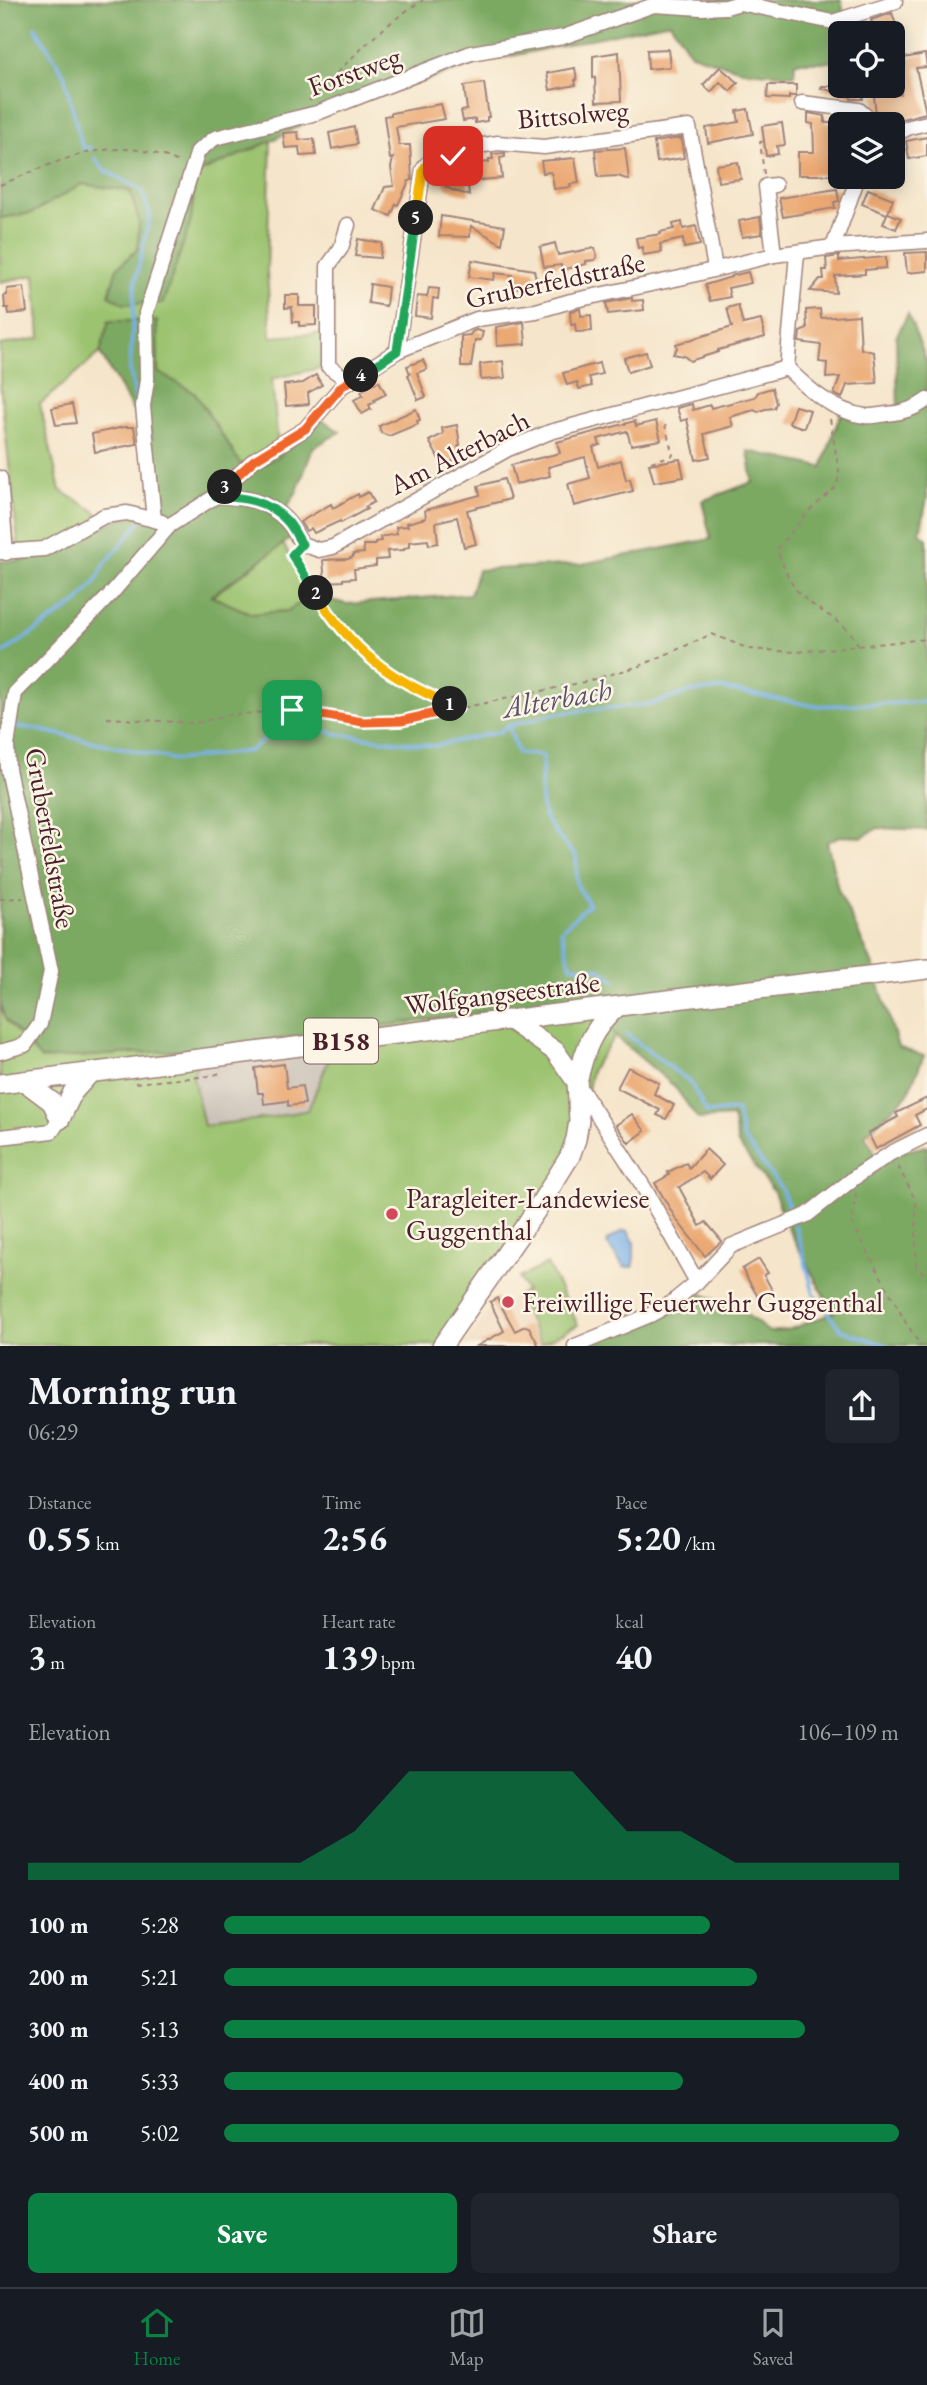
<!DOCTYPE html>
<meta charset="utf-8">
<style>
:root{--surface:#171b24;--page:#20242c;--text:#f1f3f6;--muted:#9ea1a6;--line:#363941;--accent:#0b8043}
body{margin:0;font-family:"EB Garamond",serif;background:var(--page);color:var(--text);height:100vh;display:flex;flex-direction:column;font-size:26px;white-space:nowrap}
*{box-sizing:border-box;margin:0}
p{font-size:23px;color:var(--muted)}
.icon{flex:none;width:38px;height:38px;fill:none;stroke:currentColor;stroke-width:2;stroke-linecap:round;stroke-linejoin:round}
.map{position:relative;height:1346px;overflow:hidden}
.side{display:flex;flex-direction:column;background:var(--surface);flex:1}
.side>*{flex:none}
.fabs{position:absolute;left:828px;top:21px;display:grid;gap:14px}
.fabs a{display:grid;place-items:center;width:77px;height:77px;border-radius:10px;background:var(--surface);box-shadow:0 4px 18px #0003;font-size:35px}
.pin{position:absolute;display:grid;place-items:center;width:60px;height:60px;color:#fff;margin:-30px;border-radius:14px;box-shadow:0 4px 10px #0006}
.km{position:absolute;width:35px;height:35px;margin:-18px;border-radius:50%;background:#222;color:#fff;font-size:19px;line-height:35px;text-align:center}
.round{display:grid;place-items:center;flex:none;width:74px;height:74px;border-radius:10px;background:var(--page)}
.headline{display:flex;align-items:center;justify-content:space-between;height:119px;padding:0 28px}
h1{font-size:38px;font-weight:700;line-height:52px}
.stats{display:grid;grid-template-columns:repeat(3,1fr);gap:10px;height:119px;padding:7px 28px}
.stats div{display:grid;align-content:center}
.stats b{font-size:35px;font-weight:700}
.stats small{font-size:19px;font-weight:400}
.stats p{font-size:19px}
.chart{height:196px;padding:14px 28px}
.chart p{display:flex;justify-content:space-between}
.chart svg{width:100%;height:126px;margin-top:7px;fill:var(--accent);opacity:.7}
.cta{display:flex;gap:14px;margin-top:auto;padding:14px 28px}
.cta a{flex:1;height:80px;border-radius:10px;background:var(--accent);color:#fff;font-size:28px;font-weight:700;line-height:80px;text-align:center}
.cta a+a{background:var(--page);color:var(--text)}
ul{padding:0 28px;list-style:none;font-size:23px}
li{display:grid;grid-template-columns:112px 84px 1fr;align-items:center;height:52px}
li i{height:18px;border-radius:9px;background:var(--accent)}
.tab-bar{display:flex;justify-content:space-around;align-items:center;height:98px;border-top:2px solid var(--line);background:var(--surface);font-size:19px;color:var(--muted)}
.tab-bar a{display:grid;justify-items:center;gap:4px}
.tab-bar .current{color:var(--accent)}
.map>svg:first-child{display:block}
</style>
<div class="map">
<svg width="927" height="1346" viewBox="0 0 927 1346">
<rect width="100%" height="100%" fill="#fcf5e5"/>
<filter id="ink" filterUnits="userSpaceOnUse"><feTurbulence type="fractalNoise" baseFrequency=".0143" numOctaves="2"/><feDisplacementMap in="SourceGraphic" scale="14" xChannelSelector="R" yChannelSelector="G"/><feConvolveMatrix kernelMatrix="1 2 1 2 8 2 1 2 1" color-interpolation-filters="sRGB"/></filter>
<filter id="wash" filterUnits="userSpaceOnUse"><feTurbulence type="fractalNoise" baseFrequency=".00686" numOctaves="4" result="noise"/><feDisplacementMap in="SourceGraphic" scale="28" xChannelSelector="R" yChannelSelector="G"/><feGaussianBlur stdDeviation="1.57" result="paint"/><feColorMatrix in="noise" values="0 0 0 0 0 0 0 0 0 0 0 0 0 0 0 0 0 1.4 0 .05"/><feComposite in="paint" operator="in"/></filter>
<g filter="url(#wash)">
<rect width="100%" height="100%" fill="#f5e5ca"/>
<!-- built -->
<path fill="#eed7bb" d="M547 1264 578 1325 538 1345 450 1346 454 1339 465 1345 488 1313 492 1315 493 1308 526 1291 519 1278Z"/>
<!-- industrial -->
<path fill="#ccc2b9" d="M276 1039 329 1059 308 1110 269 1118 203 1126 193 1077 200 1049Z"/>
<!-- green -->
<g fill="#9bc36f" stroke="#72714d" stroke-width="2">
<path d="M271 141 267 271 271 337 325 333 324 367 272 379 279 456 247 474 195 393 158 372 109 321 100 353 40 404 60 490 95 511 107 524 94 533 47 556 20 560 0 384V345L40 338 35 275 0 282V218L32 213 82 184 130 191 139 221 138 249 117 268 109 295 196 174Z"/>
<path d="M283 544 314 595 287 611 252 614 211 597Z"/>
<path d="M593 998 615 1036 592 1069 575 1156 450 1345H0V1003L5 1019 41 1059 200 1049 193 1077 204 1126 269 1118 308 1110 329 1059 276 1039Z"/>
<path d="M547 1264 578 1325 541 1344 517 1296 526 1291 519 1278Z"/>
</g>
<!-- forest -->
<g fill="#7ca962" stroke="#636446" stroke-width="2">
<path d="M0 0H841L848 33H840V62H795L794 75 744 71 691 54 670 22 484 62 323 113 271 141 196 174 191 221 163 303 124 304 109 295 117 268 138 249 139 221 130 191 82 184 32 213 0 218Z"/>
<path d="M908 314 927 362V498L920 533 927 539V830L878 828 862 837 840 836 827 842 838 889 873 965 898 1047 924 1056 907 1095 865 1135 877 1157 927 1146V1345H573L696 1291 746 1314 769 1332 788 1330 833 1313 789 1230 774 1192 738 1144 733 1117 698 1119 674 1086 615 1036 593 998 200 1049 41 1059 5 1019 0 1003V561C42 563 71 544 106 525 120 517 142 516 158 513L150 428 134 412 100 353 109 321H157L158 372 195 393 247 474 279 456 323 420 340 432 313 448 297 491 279 521 291 538 211 596 252 614 287 611 314 595 346 604 470 594 478 570 582 564 711 539 702 501 753 482 748 451 822 467 840 415 898 409 896 337Z"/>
</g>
<!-- water -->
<path fill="#79b1e8" stroke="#62688a" stroke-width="2" d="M623 1231H628L634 1242V1264L633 1267H624L607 1244 608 1240Z"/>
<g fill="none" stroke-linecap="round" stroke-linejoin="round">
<!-- stream -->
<g stroke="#79b1e8" stroke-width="3.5">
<path d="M35 27 64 74 82 147 91 148"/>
<path d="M95 158 104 170 142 190 150 215 135 283 130 370 137 406"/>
<path d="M0 655 77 603 95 583 105 564 140 522"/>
<path d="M13 726 35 729 176 760 250 751 288 721 337 734 434 746 499 732 508 726 559 713 652 704 690 692 722 689 815 706 927 702"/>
<path d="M509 727 518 753 543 756C539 812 536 814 576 856L577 885 589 904 561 930 571 966 600 969 616 981"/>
<path d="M626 1034 690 1082 707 1113 736 1110 743 1138 781 1188 793 1218"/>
<path d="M795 1225 814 1294 841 1330 888 1346"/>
</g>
</g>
<g id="blocks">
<!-- building -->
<g fill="#eba872">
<path d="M892 13 898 31 875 33 871 20Z"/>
<path d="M668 49 670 67 648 69 647 50Z"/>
<path d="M619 52 621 101 596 102 595 77 593 78V56Z"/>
<path d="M925 54 927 67 916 68 926 113 898 120 894 124H877L874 96 901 94 896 66 905 65 904 58Z"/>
<path d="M720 67 738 83 730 91 720 82 711 92 703 85Z"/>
<path d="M575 68 577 80H575L576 85 550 90 547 73Z"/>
<path d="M484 83 489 117H487V121L475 123V119L463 121 461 111 467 110 464 86Z"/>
<path d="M768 85H796V96H789V99L767 98Z"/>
<path d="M822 86H853V89L862 88 863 99H851V97L821 88Z"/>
<path d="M441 104 445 119 396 127 399 145H410L412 180 409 181 398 205 396 204 391 216 375 210 385 187 394 186 391 168 393 158 390 159 384 116 391 115V113Z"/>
<path d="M748 109 753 134 708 143 706 128 739 122 737 111Z"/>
<path d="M808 113 825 116V123H840V143H833V175H798V152H814L813 124 808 123Z"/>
<path d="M782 123 785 145 777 146 778 154 766 156 762 126Z"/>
<path d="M354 127 357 144 332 149 329 133Z"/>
<path d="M298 132 299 140 314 139 316 155 300 156 299 147 285 148 283 133Z"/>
<path d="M927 137V156L909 159 906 141Z"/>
<path d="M681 138 684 158 657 162 654 142Z"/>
<path d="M625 148 629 180 618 176 598 177 595 150Z"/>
<path d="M505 153V157L500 158 502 178 471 181 469 164 489 162V159H493L492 154Z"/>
<path d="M575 158 579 183 570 184 571 187 554 189 552 175 550 172 543 173 541 161Z"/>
<path d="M738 162 741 179 718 182 716 165Z"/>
<path d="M455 170 457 179 467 177 469 195 454 191 445 186 441 172Z"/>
<path d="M837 189 839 201 834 202 835 208 783 217 779 198Z"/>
<path d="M868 189 893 199 888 213 901 218 896 229 883 224 887 214 862 204Z"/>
<path d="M441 216 505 226 502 244 471 226 470 237 439 236Z"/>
<path d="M760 217 762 234 742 237 739 221Z"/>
<path d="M682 222 683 229 696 226 700 245 684 248 683 239 660 244 662 252 643 255 642 247 638 248 636 238 661 234 660 232 674 229 673 224Z"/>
<path d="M358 239 382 243 380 258 355 256Z"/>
<path d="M555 243 558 255 595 248 597 257 595 260 586 261V264L562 270 561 265 544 267 540 247Z"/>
<path d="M927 252V271L907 273 905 253Z"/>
<path d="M839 256V261L886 257V268L865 270V274L835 276 836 293 810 291 820 279H824L823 270H827L826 258Z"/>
<path d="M472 260 534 270 538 288 526 291 525 286 515 288 512 275 495 273 494 280 469 277Z"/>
<path d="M748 272 751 283 728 288 730 297 710 301 705 285 731 277V276Z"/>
<path d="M370 284 388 287 386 306 368 303Z"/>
<path d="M24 287 27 312 9 314 8 308H5L4 296 7 295V289Z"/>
<path d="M429 288 439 289 438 299 433 298 431 318 415 316 417 296 427 297Z"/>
<path d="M285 295H299V306H316V325L299 326V322H293L292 307 285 308Z"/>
<path d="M632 298V301L643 300 644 310 608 314 606 303Z"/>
<path d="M738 305 743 324 761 320 765 337 718 350V352L690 361 684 356 673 354 677 348 676 344 732 327 727 308Z"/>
<path d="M580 309 581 316 591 315 592 331 576 332 575 324 571 325 570 311Z"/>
<path d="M820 309 821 318 859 315 861 349 874 352 877 383 847 385 842 398 834 394 840 377 826 378 827 363 819 362 821 345 799 342 800 332 807 329 806 310Z"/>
<path d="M524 322 526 344 497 346 496 327Z"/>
<path d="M476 330 483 332 481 340H475L471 367H461V336L470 335 472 332Z"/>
<path d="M646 352 650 365 628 372 624 358Z"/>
<path d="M423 360 427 369 417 373 426 397 418 400 408 375 410 374 407 366Z"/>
<path d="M503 361 505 378 481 380 480 364Z"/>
<path d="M599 363 602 374 589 377 592 386 579 389 577 382 567 385 563 373Z"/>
<path d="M316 375 322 385 308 393 309 404 286 406 284 385 303 383Z"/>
<path d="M379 381 386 394 374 400 375 402 369 405 371 409 362 414 354 400 363 395 361 391Z"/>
<path d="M772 388 776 403 774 408 765 409 758 412 754 410 730 417 733 426 704 434 710 457 696 460 687 419 681 421 677 408 692 404 693 410 710 405 711 408 755 397 758 392Z"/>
<path d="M72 404 76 423 56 425 52 408Z"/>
<path d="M795 406 810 410 804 428 789 423Z"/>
<path d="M416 409 420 420 417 421 418 424 389 436 381 433 379 426Z"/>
<path d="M635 421 636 426 656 421 661 440 631 445 627 431 598 439 600 445 593 447 598 467 621 460 626 480 630 479 633 491 574 506 568 484 590 478 585 457 548 467 550 476 516 484 511 465 560 453 557 442Z"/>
<path d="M457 425 460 445 458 447 463 455 447 464 443 457 439 459 429 441 443 434 442 428Z"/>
<path d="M124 427H134L137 444 95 452 92 434Z"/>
<path d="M680 459 684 477 654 482 649 464Z"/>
<path d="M504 479 510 499 467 510 476 544 464 547 457 517 436 522 438 543 429 545 428 540 409 542V547L404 548V550L387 551 388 559 376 560V566L354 569 355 578 343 579V581L325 582 323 560 348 559 353 557V554L364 553 363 545H375V542L381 541 380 537 397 534 396 527 408 526 407 523 426 518 425 510 480 495 478 486Z"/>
<path d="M368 492 374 502 365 507 367 509 341 523 340 521 314 533 311 528 306 531 300 522 331 504 333 508 358 494 359 497Z"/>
<path d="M284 1064 287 1088 302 1086 305 1104 288 1106V1101L264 1104 263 1093H258L255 1068Z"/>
<path d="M628 1067 659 1083 654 1094 674 1105 666 1119 657 1115 660 1110 617 1088Z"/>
<path d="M927 1098V1109L915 1115 920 1125 876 1149 868 1133 898 1117 896 1113Z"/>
<path d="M632 1114 645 1131 629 1143 616 1125Z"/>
<path d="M706 1149 723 1165 710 1179 703 1172 679 1187 700 1226 706 1222 722 1241 705 1256 676 1219 655 1183 669 1175 668 1172 686 1163 689 1168Z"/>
<path d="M759 1259 768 1273 764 1275 772 1290 758 1297 742 1269Z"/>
<path d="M497 1298 515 1331 525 1326 529 1327 539 1346H477L504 1331 490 1302Z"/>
</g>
</g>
</g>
<g filter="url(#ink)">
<use href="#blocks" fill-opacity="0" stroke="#a0827a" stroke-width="2"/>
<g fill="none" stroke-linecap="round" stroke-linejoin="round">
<!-- minor casing -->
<g stroke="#a0827a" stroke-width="17">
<g id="minor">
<path d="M802 103 859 110 866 116V124"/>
<path d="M892 136 910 127 927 123"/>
<path d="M348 225 341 248 328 266V366L350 382"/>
<path d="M833 247 858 177"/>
<path d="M774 255 766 186 775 185"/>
<path d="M397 351 423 170 427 164 453 156 465 148 498 143 544 147 689 127 715 268"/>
<path d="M787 368 797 253"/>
<path d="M0 478 6 553"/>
<path d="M216 496C242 497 268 500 287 521 293 527 297 537 302 544L319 550 333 547 508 449 550 432 787 368C808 389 834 412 865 416 871 417 880 415 887 414 901 413 915 409 927 400"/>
<path d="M154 520 143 406 147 380 146 313 198 151 215 138 317 113 471 53 563 37 654 5 701 8 726 7 740 3 833 22 895 2"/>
<path d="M0 552 44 549 104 516 127 513 162 522"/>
<path d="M0 1052 25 1045 40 1024 51 971 8 769 7 746 15 693 110 595 170 525 216 496 254 460 305 429 342 386 397 351 477 319 536 311 571 301 680 278 774 255 833 247 927 241"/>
<path d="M577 1083 643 1186 697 1282"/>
<path d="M0 1137 52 1131 60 1119"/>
<path d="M575 1346 650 1315 670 1304 697 1282 731 1246 807 1215 858 1175 891 1153 927 1135"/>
</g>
</g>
<!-- major casing -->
<g stroke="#a0827a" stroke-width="22">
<g id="major">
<path d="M24 1081 52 1102 60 1119"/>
<path d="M577 1082C585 1049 591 1030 617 1007"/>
<path d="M0 1084 651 1002 927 969"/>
<path d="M60 1119 73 1092 91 1072"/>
<path d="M442 1346 537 1209 570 1156 576 1139 579 1121 577 1082 555 1051 510 1020"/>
</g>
</g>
<!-- path -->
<g stroke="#a0827a" stroke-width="2" stroke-dasharray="5 5" stroke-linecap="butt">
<path d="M309 101C345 65 380 26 423 0"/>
<path d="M764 174 760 142 766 141"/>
<path d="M0 185C61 160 113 132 179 162"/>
<path d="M830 419 839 471 837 486 808 512 777 549C783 566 790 586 804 598 823 614 847 622 858 645"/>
<path d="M651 462 673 455 665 425"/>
<path d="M294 553 292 555C314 590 334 629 366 656 391 678 425 694 456 707"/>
<path d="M107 718 194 723 229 715 291 710 320 713 364 721H401L584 682 640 666 712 634 749 649 795 652 927 639"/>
<path d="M0 899 23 898"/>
<path d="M135 1083 211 1076 220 1073"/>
<path d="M898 1166 916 1201V1266L927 1277"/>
<path d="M856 1193 852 1223 906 1323 921 1346"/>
</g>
<!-- minor -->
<use href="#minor" stroke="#fff" stroke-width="14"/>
<!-- major -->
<use href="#major" stroke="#fff" stroke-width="19"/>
</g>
</g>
<g fill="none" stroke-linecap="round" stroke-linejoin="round" filter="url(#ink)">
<!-- split-1 casing -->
<g stroke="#fff" stroke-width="14">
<path id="split-1" d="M292 710 363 722 401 721 458 708 450 704"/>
</g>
<!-- split-2 casing -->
<g stroke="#fff" stroke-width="14">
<path id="split-2" d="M316 593C351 650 389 679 450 704"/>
</g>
<!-- split-3 casing -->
<g stroke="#fff" stroke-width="14">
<path id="split-3" d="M225 487 216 496C242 497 268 500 287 521 293 527 297 537 302 544L292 555 316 593"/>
</g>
<!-- split-4 casing -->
<g stroke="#fff" stroke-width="14">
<path id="split-4" d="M225 487 254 460 305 429 342 386 361 375"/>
</g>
<!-- split-5 casing -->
<g stroke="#fff" stroke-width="14">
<path id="split-5" d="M361 375 397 351 416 218"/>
</g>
<!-- split-6 casing -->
<g stroke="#fff" stroke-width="14">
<path id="split-6" d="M416 218 423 170 427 164 453 156"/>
</g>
<!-- split-1 -->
<use href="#split-1" stroke="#f0652b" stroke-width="9"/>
<!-- split-2 -->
<use href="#split-2" stroke="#f5b400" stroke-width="9"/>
<!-- split-3 -->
<use href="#split-3" stroke="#22a559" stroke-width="9"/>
<!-- split-4 -->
<use href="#split-4" stroke="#f0652b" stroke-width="9"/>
<!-- split-5 -->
<use href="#split-5" stroke="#22a559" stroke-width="9"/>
<!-- split-6 -->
<use href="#split-6" stroke="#f5b400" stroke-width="9"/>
</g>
<!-- markers -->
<g fill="#d1495b" stroke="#fcf5e5" stroke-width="2.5">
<circle cx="392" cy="1214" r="7"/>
<circle cx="508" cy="1302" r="7"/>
</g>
<g text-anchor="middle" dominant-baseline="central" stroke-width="5" stroke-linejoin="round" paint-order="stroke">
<!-- shield labels -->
<rect fill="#fcf5e5" stroke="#7f5f63" stroke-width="2" x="304" y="1018.5" width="74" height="45" rx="5"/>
<g font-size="26" font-weight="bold" fill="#4a1f2b">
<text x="341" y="1041">B158</text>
</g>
<!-- street labels -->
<g font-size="28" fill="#4a1f2b" stroke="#fcf5e5">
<text transform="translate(354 71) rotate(-20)">Forstweg</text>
<text transform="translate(573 114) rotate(-5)">Bittsolweg</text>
<text transform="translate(555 280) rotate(-12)">Gruberfeldstraße</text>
<text transform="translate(459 452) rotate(-27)">Am Alterbach</text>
<text transform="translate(51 838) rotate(80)">Gruberfeldstraße</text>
<text transform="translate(502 993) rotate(-7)">Wolfgangseestraße</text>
</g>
<!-- poi labels -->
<g font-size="28" fill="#4a1f2b" stroke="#fcf5e5" text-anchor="start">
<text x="406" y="1198">Paragleiter-Landewiese<tspan x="406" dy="32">Guggenthal</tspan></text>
<text x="522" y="1302">Freiwillige Feuerwehr Guggenthal</text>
</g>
<!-- water labels -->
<g font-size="30" font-style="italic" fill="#5a526d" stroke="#fcf5e5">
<text transform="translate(557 698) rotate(-10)">Alterbach</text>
</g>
</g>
</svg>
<div class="fabs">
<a><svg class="icon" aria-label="locate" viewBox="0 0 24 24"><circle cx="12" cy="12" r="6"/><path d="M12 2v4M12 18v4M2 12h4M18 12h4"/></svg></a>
<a><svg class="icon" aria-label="layers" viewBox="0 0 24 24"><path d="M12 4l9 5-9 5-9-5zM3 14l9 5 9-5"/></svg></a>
</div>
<div class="pin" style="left:292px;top:710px;background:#1e9e55"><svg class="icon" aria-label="arrive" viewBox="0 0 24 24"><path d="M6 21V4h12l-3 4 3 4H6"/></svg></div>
<div class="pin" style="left:453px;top:156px;background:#d93025"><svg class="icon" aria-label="check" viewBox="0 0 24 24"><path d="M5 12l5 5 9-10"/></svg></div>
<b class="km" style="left:450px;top:704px">1</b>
<b class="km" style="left:316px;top:593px">2</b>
<b class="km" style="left:225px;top:487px">3</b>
<b class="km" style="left:361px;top:375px">4</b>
<b class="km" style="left:416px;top:218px">5</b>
</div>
<section class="side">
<div class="headline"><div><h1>Morning run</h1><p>06:29</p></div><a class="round"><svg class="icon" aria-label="share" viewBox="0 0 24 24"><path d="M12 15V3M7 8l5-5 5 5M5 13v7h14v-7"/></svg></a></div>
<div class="stats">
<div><p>Distance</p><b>0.55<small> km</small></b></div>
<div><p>Time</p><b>2:56</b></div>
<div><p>Pace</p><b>5:20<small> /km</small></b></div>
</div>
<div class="stats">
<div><p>Elevation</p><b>3<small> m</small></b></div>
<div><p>Heart rate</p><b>139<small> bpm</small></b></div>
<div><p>kcal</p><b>40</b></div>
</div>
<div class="chart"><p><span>Elevation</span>106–109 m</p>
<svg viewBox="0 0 160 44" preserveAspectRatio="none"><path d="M0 44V38L10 38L20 38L30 38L40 38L50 38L60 27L70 6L80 6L90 6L100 6L110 27L120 27L130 38L140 38L150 38L160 38V44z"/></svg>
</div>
<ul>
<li><b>100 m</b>5:28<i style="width:72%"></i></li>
<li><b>200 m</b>5:21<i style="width:79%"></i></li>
<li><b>300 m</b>5:13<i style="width:86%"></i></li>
<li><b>400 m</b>5:33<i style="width:68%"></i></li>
<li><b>500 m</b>5:02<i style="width:100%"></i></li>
</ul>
<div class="cta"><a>Save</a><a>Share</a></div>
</section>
<nav class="tab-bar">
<a class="current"><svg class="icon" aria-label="home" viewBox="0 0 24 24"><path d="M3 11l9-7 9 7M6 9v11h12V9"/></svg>Home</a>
<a><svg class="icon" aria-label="map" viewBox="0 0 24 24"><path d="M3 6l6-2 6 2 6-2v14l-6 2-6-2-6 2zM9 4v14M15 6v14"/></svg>Map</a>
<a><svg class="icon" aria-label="saved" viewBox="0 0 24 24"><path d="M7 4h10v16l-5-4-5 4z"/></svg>Saved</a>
</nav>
